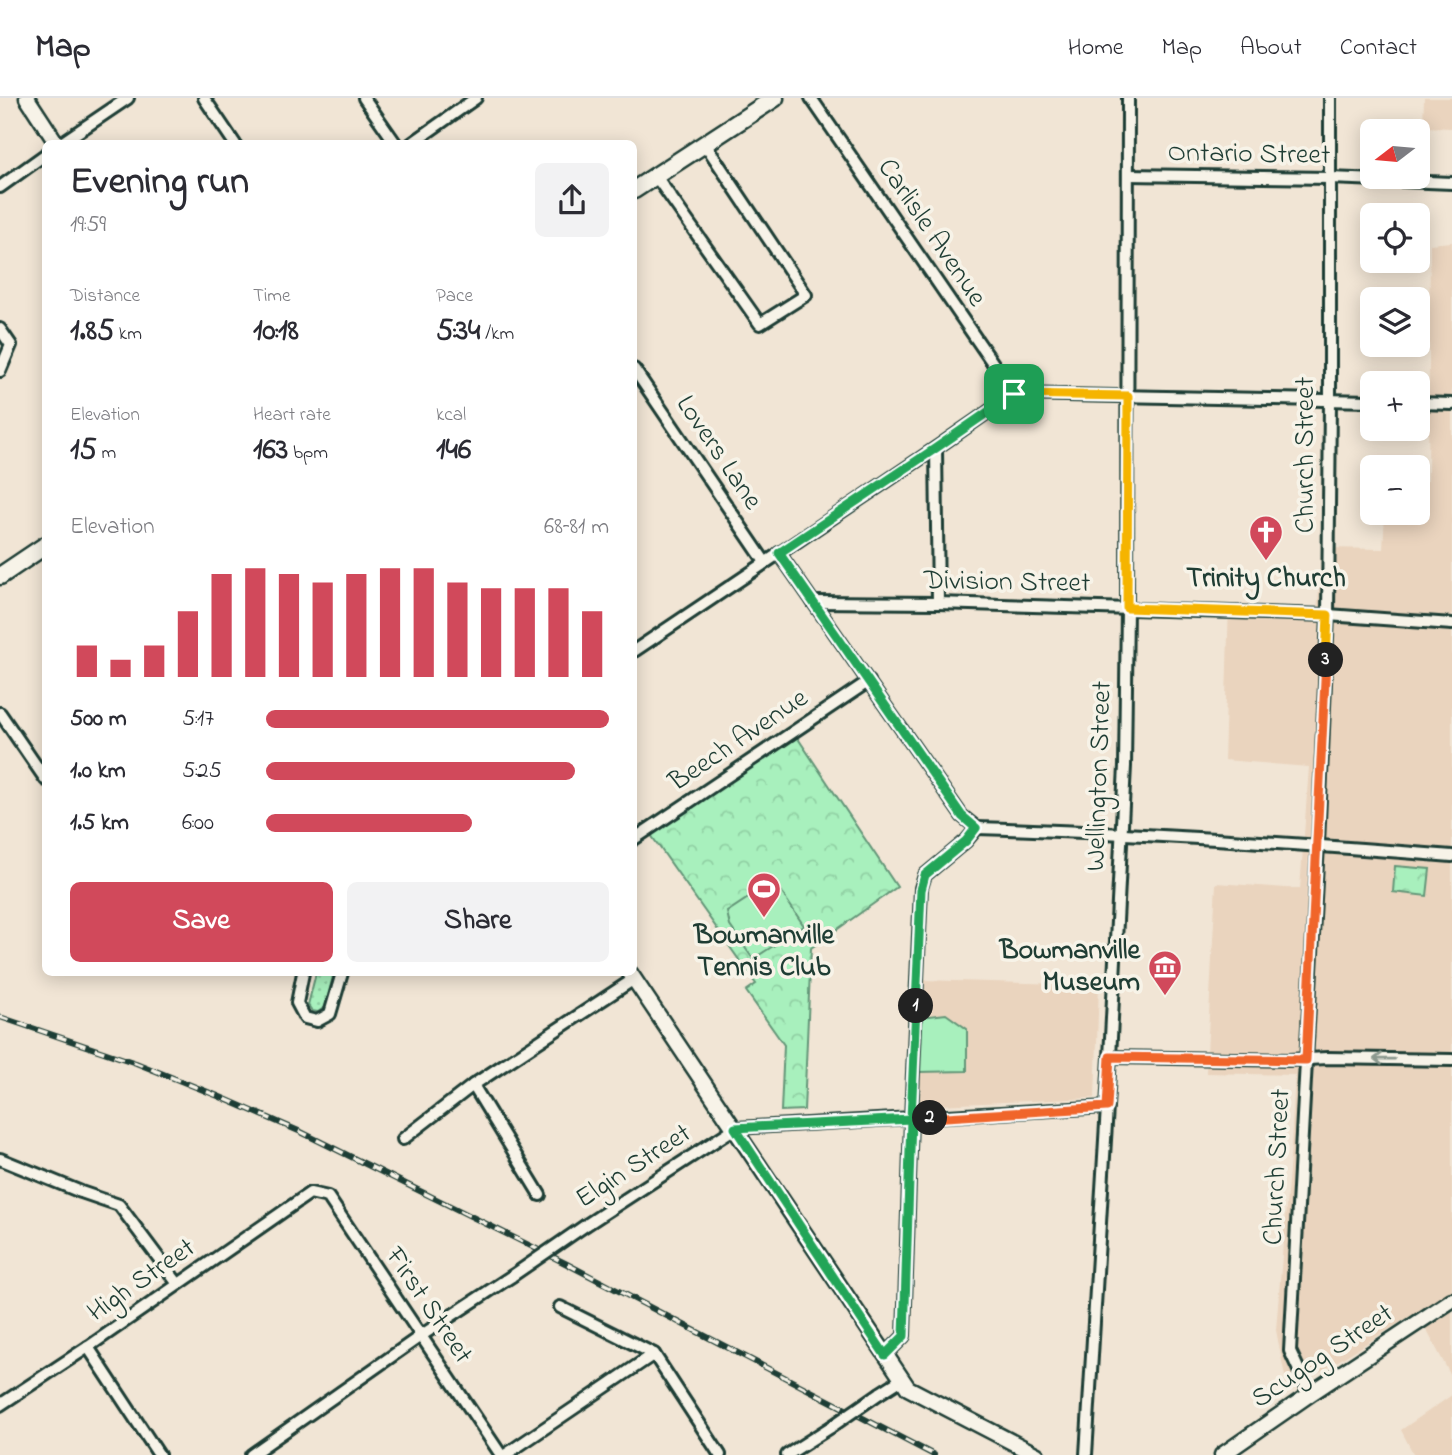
<!DOCTYPE html>
<meta charset="utf-8">
<style>
:root{--surface:#fff;--page:#f2f2f3;--text:#2b2b33;--muted:#7c7c81;--line:#e1e1e2;--accent:#d1495b}
body{margin:0;font-family:"Indie Flower",sans-serif;background:var(--page);color:var(--text);height:100vh;display:flex;flex-direction:column;font-size:26px;white-space:nowrap}
*{box-sizing:border-box;margin:0}
p{font-size:23px;color:var(--muted)}
.icon{flex:none;width:38px;height:38px;fill:none;stroke:currentColor;stroke-width:2;stroke-linecap:round;stroke-linejoin:round}
.map{position:relative;flex:1;overflow:hidden}
.drawer{position:absolute;left:42px;top:42px;width:595px;height:836px;display:flex;flex-direction:column;background:var(--surface);border-radius:10px;box-shadow:0 4px 18px #0003}
.drawer>*{flex:none}
.needle{width:46px;rotate:254deg}
.fabs{position:absolute;left:1360px;top:21px;display:grid;gap:14px}
.fabs a{display:grid;place-items:center;width:70px;height:70px;border-radius:10px;background:var(--surface);box-shadow:0 4px 18px #0003;font-size:35px}
.pin{position:absolute;display:grid;place-items:center;width:60px;height:60px;color:#fff;margin:-30px;border-radius:14px;box-shadow:0 4px 10px #0006}
.km{position:absolute;width:35px;height:35px;margin:-18px;border-radius:50%;background:#222;color:#fff;font-size:19px;line-height:35px;text-align:center}
.round{display:grid;place-items:center;flex:none;width:74px;height:74px;border-radius:10px;background:var(--page)}
.summary{display:flex;align-items:center;justify-content:space-between;height:119px;padding:0 28px}
h1{font-size:38px;font-weight:800;line-height:52px}
.figures{display:grid;grid-template-columns:repeat(3,1fr);gap:10px;height:119px;padding:7px 28px}
.figures div{display:grid;align-content:center}
.figures b{font-size:30px;font-weight:800}
.figures small{font-size:19px;font-weight:400}
.figures p{font-size:19px}
.chart{height:196px;padding:14px 28px}
.chart p{display:flex;justify-content:space-between}
.chart svg{width:100%;height:126px;margin-top:7px;stroke:var(--accent);stroke-width:6}
.action{display:flex;gap:14px;margin-top:auto;padding:14px 28px}
.action a{flex:1;height:80px;border-radius:10px;background:var(--accent);color:#fff;font-size:28px;font-weight:800;line-height:80px;text-align:center}
.action a+a{background:var(--page);color:var(--text)}
ul{padding:0 28px;list-style:none;font-size:23px}
li{display:grid;grid-template-columns:112px 84px 1fr;align-items:center;height:52px}
li i{height:18px;border-radius:9px;background:var(--accent)}
header{display:flex;align-items:center;gap:42px;box-sizing:border-box;height:98px;padding:0 35px;background:var(--surface);border-bottom:2px solid var(--line)}
header strong{font-size:33px}
nav{display:flex;gap:38px;margin-inline-start:auto;font-size:24px}
.map>svg:first-child{display:block}
</style>
<header>
<strong>Map</strong>
<nav><a>Home</a><a>Map</a><a>About</a><a>Contact</a></nav>
</header>
<div class="map">
<svg width="1452" height="1357" viewBox="0 0 1452 1357">
<defs>
<pattern id="grass-dots" width="8" height="8" patternUnits="userSpaceOnUse" patternTransform="scale(1.75)"><rect width="8" height="8" fill="#a8f0bd"/><path d="M2 2h.1M6 6h.1" fill="none" stroke="#90cfa3" stroke-width="1.8" stroke-linecap="round"/></pattern>
<pattern id="forest-crowns" width="20" height="18" patternUnits="userSpaceOnUse" patternTransform="scale(1.75)"><rect width="20" height="18" fill="#a8f0bd"/><path d="M2 6a3 3 0 1 1 6 0M12 15a3 3 0 1 1 6 0" fill="none" stroke="#90cfa3"/></pattern>
</defs>
<rect width="100%" height="100%" fill="#f1e5d5"/>
<filter id="ink" filterUnits="userSpaceOnUse"><feTurbulence type="fractalNoise" baseFrequency=".0143" numOctaves="2"/><feDisplacementMap in="SourceGraphic" scale="14" xChannelSelector="R" yChannelSelector="G"/><feConvolveMatrix kernelMatrix="1 2 1 2 8 2 1 2 1" color-interpolation-filters="sRGB"/></filter>
<g filter="url(#ink)">
<!-- built -->
<g fill="#ead4be">
<path d="M1424 0H1452V30L1423 29Z"/>
<path d="M1452 144V1280L1417 1214 1288 1294 1276 1232 1291 1047 1295 977 1206 975 1216 785 1300 791 1309 669 1224 662 1229 506 1317 513 1323 450 1383 451 1385 415H1418V384L1428 383 1430 146Z"/>
<path d="M921 882 1099 887 1095 1000 916 1008Z"/>
<path d="M1452 1297V1357H1414L1401 1332Z"/>
</g>
<!-- grass -->
<path fill="url(#grass-dots)" stroke="#649678" stroke-width="2" d="M316 875H334L325 909 318 914 312 913 308 907Z"/>
<!-- forest -->
<g fill="url(#forest-crowns)" stroke="#649678" stroke-width="2">
<path d="M797 639 897 789 811 850 804 1012 781 1013 784 947 746 893 756 886 651 737Z"/>
<path d="M1395 768 1430 771 1427 798 1393 794Z"/>
</g>
<!-- pitch -->
<g fill="#a8f0bd" stroke="#649678" stroke-width="2">
<path d="M774 783 804 828 753 861 730 828 727 814Z"/>
<path d="M946 916 967 931V973L919 974 921 919Z"/>
</g>
<g fill="none" stroke-linecap="round" stroke-linejoin="round">
<!-- minor casing -->
<g stroke="#1f3d34" stroke-width="16">
<g id="minor">
<path d="M204 0 235 46"/>
<path d="M364 0 396 46"/>
<path d="M811 0 1014 296"/>
<path d="M60 46 128 0"/>
<path d="M411 46 476 0"/>
<path d="M655 77 760 226 806 197 705 46"/>
<path d="M1128 77 1330 80 1452 85"/>
<path d="M0 89 46 56"/>
<path d="M0 231 11 247 0 273"/>
<path d="M634 271 765 464"/>
<path d="M1014 296 1372 303"/>
<path d="M1418 305 1452 306"/>
<path d="M936 350 938 505"/>
<path d="M779 455 962 718 977 730"/>
<path d="M813 504 938 505 1328 517 1452 526"/>
<path d="M634 553 936 350 1014 296"/>
<path d="M0 615 46 682"/>
<path d="M977 730C1135 735 1294 745 1452 758"/>
<path d="M634 741 869 583"/>
<path d="M303 875 297 905 305 920 317 923 330 916 342 875"/>
<path d="M1110 959 1289 962 1327 960 1452 962"/>
<path d="M473 987 540 1097"/>
<path d="M403 1041 473 987 634 881"/>
<path d="M0 1061 81 1094 119 1107 178 1186"/>
<path d="M586 1127 735 1030 1107 1009"/>
<path d="M560 1209 654 1256 720 1357"/>
<path d="M88 1249 159 1357"/>
<path d="M885 1257 904 1238 911 1021 921 790 925 777 966 743 977 730"/>
<path d="M880 1295 902 1281"/>
<path d="M1310 1296 1290 1253 1318 747 1328 517 1330 302V0"/>
<path d="M0 1307 88 1249 310 1095 328 1099 501 1357"/>
<path d="M251 1357 422 1237 512 1178"/>
<path d="M505 1357 654 1256"/>
<path d="M787 1357 831 1329"/>
<path d="M1086 1357 1110 959 1125 668 1127 510 1128 0"/>
</g>
</g>
<!-- tertiary casing -->
<g stroke="#1f3d34" stroke-width="19">
<g id="tertiary">
<path d="M27 0 57 46"/>
<path d="M630 875 908 1290 1037 1357"/>
<path d="M1222 1357 1310 1296 1452 1202"/>
</g>
</g>
<!-- secondary casing -->
<g stroke="#1f3d34" stroke-width="21">
<g id="secondary">
<path d="M634 92 775 0"/>
<path d="M0 478 46 447"/>
</g>
</g>
<!-- minor -->
<use href="#minor" stroke="#f7f3e8" stroke-width="10"/>
<!-- tertiary -->
<use href="#tertiary" stroke="#f7f3e8" stroke-width="14"/>
<!-- secondary -->
<use href="#secondary" stroke="#f7f3e8" stroke-width="16"/>
<!-- rail casing -->
<g stroke="#1f3d34" stroke-width="6">
<path id="rail" d="M0 919 136 965 218 998 301 1034 565 1165 934 1357"/>
</g>
<!-- rail -->
<use href="#rail" stroke="#f7f3e8" stroke-width="3.5" stroke-dasharray="10" stroke-linecap="butt"/>
<!-- minor-bridge casing -->
<g stroke="#1f3d34" stroke-width="16" stroke-linecap="butt">
<g id="minor-bridge">
<path d="M512 1178 586 1127"/>
<path d="M831 1329 880 1295"/>
</g>
</g>
<!-- minor-bridge -->
<use href="#minor-bridge" stroke="#f7f3e8" stroke-width="10"/>
</g>
<!-- one-way arrows -->
<defs><path id="oneway-shaft" d="M-6 0H5M1.5-3L5.5 0L1.5 3" fill="none" stroke-width="1.6" stroke-linecap="round" stroke-linejoin="round" transform="scale(1.75)"/></defs>
<use stroke="#8b988e" href="#oneway-shaft" transform="translate(1384 961) rotate(-179)"/>
</g>
<g fill="none" stroke-linecap="round" stroke-linejoin="round" filter="url(#ink)">
<!-- split-1 casing -->
<g stroke="#fff" stroke-width="14">
<path id="split-1" d="M916 908 921 792 925 777 966 743 976 730 962 718 779 455 936 350 1014 296"/>
</g>
<!-- split-2 casing -->
<g stroke="#fff" stroke-width="14">
<path id="split-2" d="M916 908 911 1021 735 1030 885 1257 904 1238 911 1021 930 1020"/>
</g>
<!-- split-3 casing -->
<g stroke="#fff" stroke-width="14">
<path id="split-3" d="M930 1020 1107 1009 1110 959 1306 962 1326 562"/>
</g>
<!-- split-4 casing -->
<g stroke="#fff" stroke-width="14">
<path id="split-4" d="M1014 296 1128 298 1127 510 1328 517 1326 562"/>
</g>
<!-- split-1 -->
<use href="#split-1" stroke="#22a559" stroke-width="9"/>
<!-- split-2 -->
<use href="#split-2" stroke="#22a559" stroke-width="9"/>
<!-- split-3 -->
<use href="#split-3" stroke="#f0652b" stroke-width="9"/>
<!-- split-4 -->
<use href="#split-4" stroke="#f5b400" stroke-width="9"/>
</g>
<!-- icons -->
<defs>
<g id="church-pin" transform="scale(1.75)"><path d="M0 17L-7.5 6A9.5 9.5 0 1 1 7.5 6Z" fill="#d1495b" stroke="#f7f3e8"/><path d="M-1.2-6h2.4v3.5h3.3v2.4h-3.3V6h-2.4V-.1h-3.3v-2.4h3.3Z" fill="#fff"/></g>
<g id="stadium-pin" transform="scale(1.75)"><path d="M0 17L-7.5 6A9.5 9.5 0 1 1 7.5 6Z" fill="#d1495b" stroke="#f7f3e8"/><path d="M0-5a6.5 5 0 1 0 0 10a6.5 5 0 1 0 0-10ZM-3.5-1.8h7v3.6h-7Z" fill="#fff"/></g>
<g id="museum-pin" transform="scale(1.75)"><path d="M0 17L-7.5 6A9.5 9.5 0 1 1 7.5 6Z" fill="#d1495b" stroke="#f7f3e8"/><path d="M0-6L6-3V-2H-6V-3ZM-5-1h2V3h-2ZM-1-1h2V3h-2ZM3-1h2V3H3ZM-6 4H6V6H-6Z" fill="#fff"/></g>
</defs>
<g fill-rule="evenodd">
<use href="#church-pin" x="1266" y="434"/>
<use href="#stadium-pin" x="764" y="791"/>
<use href="#museum-pin" x="1165" y="869"/>
</g>
<g text-anchor="middle" dominant-baseline="central" stroke-width="7" stroke-linejoin="round" paint-order="stroke">
<!-- street labels -->
<g font-size="28" fill="#1f3d34" stroke="#f7f3e8">
<text transform="translate(1249 57) rotate(1)">Ontario Street</text>
<text transform="translate(931 135) rotate(56)">Carlisle Avenue</text>
<text transform="translate(718 355) rotate(56)">Lovers Lane</text>
<text transform="translate(1306 357) rotate(-90)">Church Street</text>
<text transform="translate(1007 485) rotate(1)">Division Street</text>
<text transform="translate(739 643) rotate(-34)">Beech Avenue</text>
<text transform="translate(1100 678) rotate(-88)">Wellington Street</text>
<text transform="translate(634 1069) rotate(-33)">Elgin Street</text>
<text transform="translate(1278 1069) rotate(-87)">Church Street</text>
<text transform="translate(142 1183) rotate(-35)">High Street</text>
<text transform="translate(428 1208) rotate(56)">First Street</text>
<text transform="translate(1323 1259) rotate(-34)">Scugog Street</text>
</g>
<!-- poi labels -->
<g font-size="28" font-weight="bold" fill="#1f3d34" stroke="#f7f3e8">
<text x="1266" y="481">Trinity Church</text>
<text x="764" y="838">Bowmanville<tspan x="764" dy="32">Tennis Club</tspan></text>
<text x="1140" y="853" text-anchor="end">Bowmanville<tspan x="1140" dy="32">Museum</tspan></text>
</g>
</g>
</svg>
<div class="fabs">
<a><svg class="needle" viewBox="-14 -14 28 28"><path d="M0-13l5 13h-10z" fill="#e53935"/><path d="M0 13l5-13h-10z" fill="#7c7c81"/></svg></a>
<a><svg class="icon" aria-label="locate" viewBox="0 0 24 24"><circle cx="12" cy="12" r="6"/><path d="M12 2v4M12 18v4M2 12h4M18 12h4"/></svg></a>
<a><svg class="icon" aria-label="layers" viewBox="0 0 24 24"><path d="M12 4l9 5-9 5-9-5zM3 14l9 5 9-5"/></svg></a>
<a>+</a>
<a>−</a>
</div>
<div class="pin" style="left:1014px;top:296px;background:#1e9e55"><svg class="icon" aria-label="arrive" viewBox="0 0 24 24"><path d="M6 21V4h12l-3 4 3 4H6"/></svg></div>
<b class="km" style="left:916px;top:908px">1</b>
<b class="km" style="left:930px;top:1020px">2</b>
<b class="km" style="left:1326px;top:562px">3</b>
<section class="drawer">
<div class="summary"><div><h1>Evening run</h1><p>19:59</p></div><a class="round"><svg class="icon" aria-label="share" viewBox="0 0 24 24"><path d="M12 15V3M7 8l5-5 5 5M5 13v7h14v-7"/></svg></a></div>
<div class="figures">
<div><p>Distance</p><b>1.85<small> km</small></b></div>
<div><p>Time</p><b>10:18</b></div>
<div><p>Pace</p><b>5:34<small> /km</small></b></div>
</div>
<div class="figures">
<div><p>Elevation</p><b>15<small> m</small></b></div>
<div><p>Heart rate</p><b>163<small> bpm</small></b></div>
<div><p>kcal</p><b>146</b></div>
</div>
<div class="chart"><p><span>Elevation</span>68–81 m</p>
<svg viewBox="0 0 160 44" preserveAspectRatio="none"><path d="M5 44V33M15 44V38M25 44V33M35 44V21M45 44V8M55 44V6M65 44V8M75 44V11M85 44V8M95 44V6M105 44V6M115 44V11M125 44V13M135 44V13M145 44V13M155 44V21"/></svg>
</div>
<ul>
<li><b>500 m</b>5:17<i style="width:100%"></i></li>
<li><b>1.0 km</b>5:25<i style="width:90%"></i></li>
<li><b>1.5 km</b>6:00<i style="width:60%"></i></li>
</ul>
<div class="action"><a>Save</a><a>Share</a></div>
</section>
</div>
